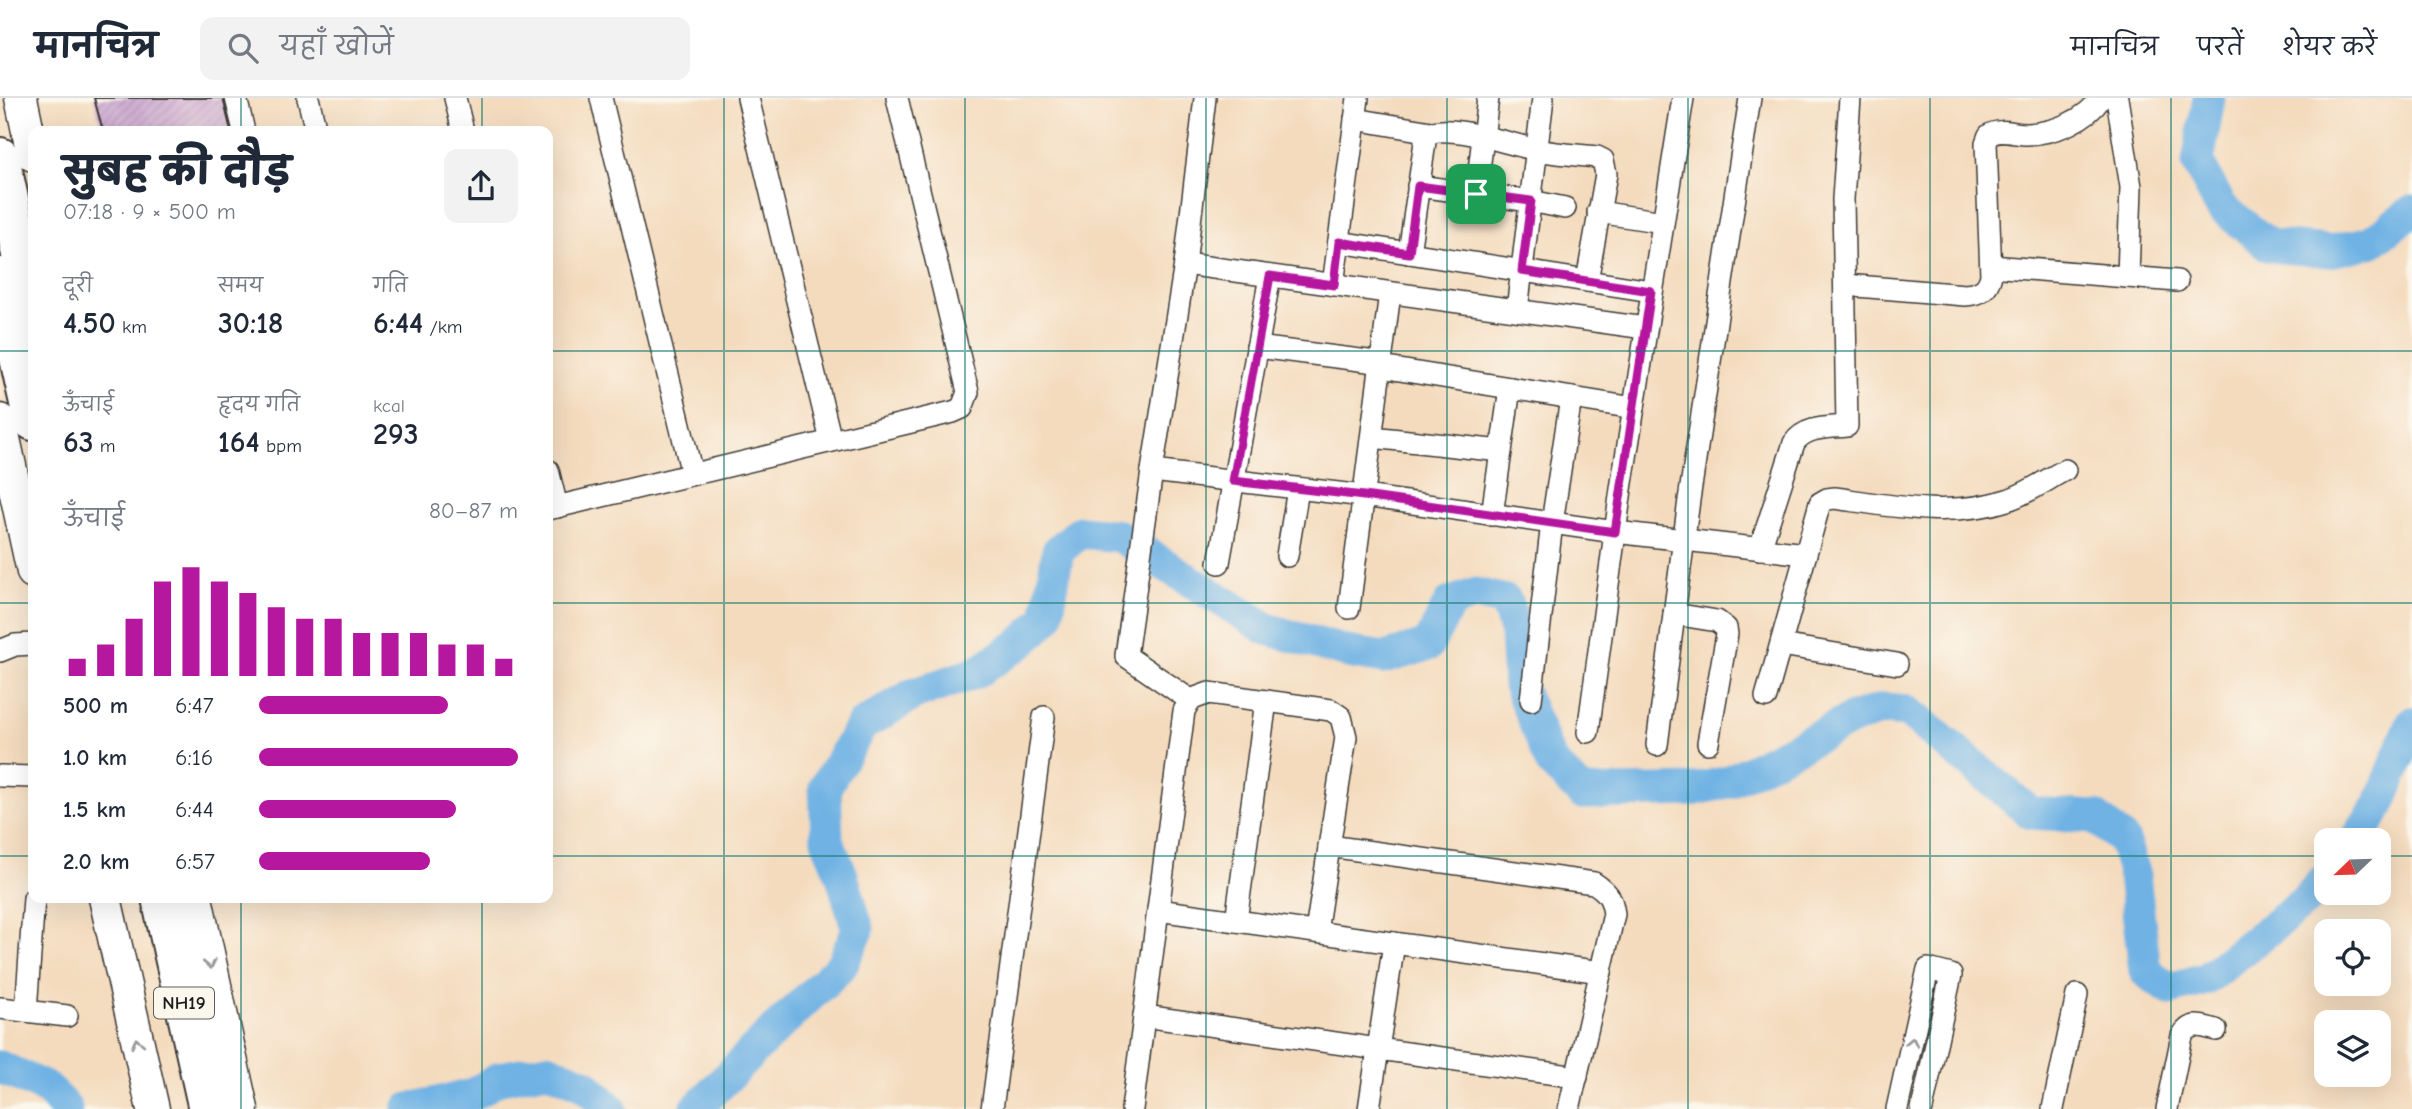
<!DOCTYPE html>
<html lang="hi">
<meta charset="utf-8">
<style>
:root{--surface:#fff;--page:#f2f2f3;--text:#1f2937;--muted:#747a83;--line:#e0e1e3;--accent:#b5179e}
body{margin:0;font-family:"Comic Neue","Playpen Sans Deva",sans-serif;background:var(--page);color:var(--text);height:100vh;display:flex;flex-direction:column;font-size:26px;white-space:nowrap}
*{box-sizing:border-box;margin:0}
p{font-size:23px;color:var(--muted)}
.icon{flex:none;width:38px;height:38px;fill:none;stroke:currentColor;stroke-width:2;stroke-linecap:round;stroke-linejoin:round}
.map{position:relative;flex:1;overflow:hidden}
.drawer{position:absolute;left:28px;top:28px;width:525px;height:777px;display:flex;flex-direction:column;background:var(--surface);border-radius:14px;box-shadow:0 7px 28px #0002}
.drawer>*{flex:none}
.needle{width:46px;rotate:247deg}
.controls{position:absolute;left:2314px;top:730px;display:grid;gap:14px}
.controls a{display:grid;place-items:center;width:77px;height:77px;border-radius:14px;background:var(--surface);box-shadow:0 7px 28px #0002;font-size:35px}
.pin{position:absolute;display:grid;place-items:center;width:60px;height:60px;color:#fff;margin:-30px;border-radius:14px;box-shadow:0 4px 10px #0006}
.round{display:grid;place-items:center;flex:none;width:74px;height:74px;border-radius:14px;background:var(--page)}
.summary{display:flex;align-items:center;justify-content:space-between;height:119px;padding:0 35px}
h1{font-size:38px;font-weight:800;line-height:52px}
.stats{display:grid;grid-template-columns:repeat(3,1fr);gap:10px;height:119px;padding:7px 35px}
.stats div{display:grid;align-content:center}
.stats b{font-size:30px;font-weight:800}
.stats small{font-size:19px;font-weight:400}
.stats p{font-size:19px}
.chart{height:196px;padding:14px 35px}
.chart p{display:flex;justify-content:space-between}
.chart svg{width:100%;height:126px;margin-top:7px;stroke:var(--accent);stroke-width:6}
ul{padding:0 35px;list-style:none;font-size:23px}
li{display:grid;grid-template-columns:112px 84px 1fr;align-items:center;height:52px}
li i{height:18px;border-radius:9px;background:var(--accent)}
header{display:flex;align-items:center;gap:42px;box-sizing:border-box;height:98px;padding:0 35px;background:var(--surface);border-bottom:2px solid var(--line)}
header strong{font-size:33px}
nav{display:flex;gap:38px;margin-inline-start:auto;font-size:24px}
.search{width:490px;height:63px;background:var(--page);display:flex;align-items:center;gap:18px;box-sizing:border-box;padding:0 24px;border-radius:14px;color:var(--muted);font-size:26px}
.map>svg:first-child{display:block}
</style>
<header>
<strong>मानचित्र</strong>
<div class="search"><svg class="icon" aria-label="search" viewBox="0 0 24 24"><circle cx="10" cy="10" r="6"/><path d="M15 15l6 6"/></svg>यहाँ खोजें</div>
<nav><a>मानचित्र</a><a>परतें</a><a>शेयर करें</a></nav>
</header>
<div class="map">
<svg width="2412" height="1011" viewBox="0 0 2412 1011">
<defs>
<pattern id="building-hatch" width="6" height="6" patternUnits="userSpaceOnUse" patternTransform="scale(1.75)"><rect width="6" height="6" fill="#c79ece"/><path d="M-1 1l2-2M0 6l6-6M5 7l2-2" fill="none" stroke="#a180a6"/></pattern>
</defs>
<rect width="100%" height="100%" fill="#fbf7ec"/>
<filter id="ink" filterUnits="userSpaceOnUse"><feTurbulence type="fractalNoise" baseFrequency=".0143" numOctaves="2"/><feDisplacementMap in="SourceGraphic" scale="14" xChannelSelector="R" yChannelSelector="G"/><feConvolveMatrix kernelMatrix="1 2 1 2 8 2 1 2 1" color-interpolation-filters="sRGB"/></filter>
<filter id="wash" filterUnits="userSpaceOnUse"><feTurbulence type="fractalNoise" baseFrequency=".00686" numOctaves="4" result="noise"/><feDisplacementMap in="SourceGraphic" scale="28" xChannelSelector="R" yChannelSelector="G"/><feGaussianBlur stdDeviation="1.57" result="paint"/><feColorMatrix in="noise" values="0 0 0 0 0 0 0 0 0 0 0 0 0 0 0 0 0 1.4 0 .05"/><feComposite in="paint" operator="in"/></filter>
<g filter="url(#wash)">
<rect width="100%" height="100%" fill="#f4dbbe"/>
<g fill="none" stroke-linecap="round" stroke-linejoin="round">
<!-- river -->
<g stroke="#70b2e4" stroke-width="33">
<path d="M2209 0 2198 65 2221 109 2270 148 2330 153 2371 144 2412 113"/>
<path d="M2356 742 2380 706 2412 625"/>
<path d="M0 969 48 991 66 1011"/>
<path d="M409 1011 472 997 500 980 547 971 584 986 611 1011"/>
<path d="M696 1011 757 949 841 868 858 832 841 775 827 742 825 689 862 627 914 596 975 575 1021 545 1047 520 1058 453 1080 434 1119 438 1267 531 1347 554 1384 560 1428 547 1450 505 1476 496 1506 503 1516 535 1519 587 1551 664 1582 695 1692 692 1728 684 1852 621 1884 611 1907 613 2031 715 2095 719 2124 743 2134 778 2145 873 2170 891 2206 881 2305 803 2326 780"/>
</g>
</g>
<g id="blocks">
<!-- building -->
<path fill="url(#building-hatch)" d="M94 0H223L231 33H103Z"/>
</g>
</g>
<g filter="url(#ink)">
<use href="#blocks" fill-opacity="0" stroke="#3c3934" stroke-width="2"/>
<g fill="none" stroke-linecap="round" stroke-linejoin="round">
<!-- street casing -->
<g stroke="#3c3934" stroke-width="24">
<g id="street">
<path d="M236 0 244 33"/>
<path d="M308 0 316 33"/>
<path d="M455 0 463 33"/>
<path d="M601 0 692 376"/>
<path d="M748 0 831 343"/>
<path d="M2117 0 2131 89 2128 179"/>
<path d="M1355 21 1431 34"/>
<path d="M1418 88 1531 103 1565 110"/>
<path d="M1476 96 1488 0"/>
<path d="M1598 114 1663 124"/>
<path d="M1339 144 1651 193"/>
<path d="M1409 155 1426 37C1446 23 1514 48 1538 52 1557 56 1578 57 1597 59L1603 62 1606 76 1587 183"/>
<path d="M1185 166 1645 230"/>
<path d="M1991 168 2177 183"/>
<path d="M1333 187 1358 0"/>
<path d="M1845 187 1965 197C1979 196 1988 192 1991 177L1986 45 1989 37C2001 30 2014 36 2027 36 2055 35 2086 22 2101 0"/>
<path d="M1517 212 1543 0"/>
<path d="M1257 249 1376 264 1381 269 1634 310"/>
<path d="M1372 339 1501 353"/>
<path d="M548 372 557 409"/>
<path d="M1152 373 1364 398 1615 434 1806 456"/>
<path d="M548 411 953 314 962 310 968 294 897 0"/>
<path d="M1492 417 1510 290"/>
<path d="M1760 451 1794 345C1805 328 1828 330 1847 328L1843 101 1850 0"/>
<path d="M1287 458 1298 391"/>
<path d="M1219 465 1270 178"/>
<path d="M1349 510 1390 195"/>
<path d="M1674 516 1717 523 1726 530 1727 536 1708 645"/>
<path d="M1781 547 1897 566"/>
<path d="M0 553 15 547 33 546"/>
<path d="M1766 599 1820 405 1827 401 1835 400C1891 408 1952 420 2007 402 2027 396 2046 382 2065 372"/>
<path d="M1190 602 1126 558 1152 373 1185 166 1205 0"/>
<path d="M1531 602 1552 425 1571 300"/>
<path d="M1588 634 1621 391 1683 0"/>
<path d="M1657 647 1689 402 1750 0"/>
<path d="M0 678 33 679"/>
<path d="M1329 748 1594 785C1608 794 1612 800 1614 816L1569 1011"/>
<path d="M1158 812 1601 874"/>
<path d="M1236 823 1266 603"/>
<path d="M0 910 67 918"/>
<path d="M26 913 34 800"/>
<path d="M1144 918 1577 979"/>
<path d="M992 1011 1044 619"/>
<path d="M1132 1011 1184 613 1190 602 1209 595 1331 612 1341 619 1346 639 1316 834"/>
<path d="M1369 1011 1394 845"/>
<path d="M1897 1011 1928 871 1951 877 1922 1011"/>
<path d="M2053 1011 2077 897"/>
<path d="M2167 1011 2182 938C2191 923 2201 928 2216 932"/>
</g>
</g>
<!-- secondary casing -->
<g stroke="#3c3934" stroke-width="35">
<g id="secondary">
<path d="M21 0 33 57"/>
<path d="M0 322 33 474"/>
<path d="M105 800 153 1011"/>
<path d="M196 800 242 1011"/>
</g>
</g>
<!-- highway casing -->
<g stroke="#3c3934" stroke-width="42">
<g id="highway">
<path d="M0 59 33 212"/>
<path d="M1 179 33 323"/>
<path d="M161 800 208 1011"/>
</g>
</g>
<!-- street -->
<use href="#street" stroke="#fff" stroke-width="21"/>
<!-- secondary -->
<use href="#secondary" stroke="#fff" stroke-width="32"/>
<!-- highway -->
<use href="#highway" stroke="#fff" stroke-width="38"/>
</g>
<!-- one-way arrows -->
<defs><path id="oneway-chevron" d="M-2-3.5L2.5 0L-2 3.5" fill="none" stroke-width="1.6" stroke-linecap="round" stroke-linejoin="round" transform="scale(1.75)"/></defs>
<g stroke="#999">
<use href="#oneway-chevron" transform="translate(210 866) rotate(78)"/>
<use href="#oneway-chevron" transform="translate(1912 944) rotate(-78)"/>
<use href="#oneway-chevron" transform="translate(137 945) rotate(-103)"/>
</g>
</g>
<g fill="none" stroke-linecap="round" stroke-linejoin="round" filter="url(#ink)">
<!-- route casing -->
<g stroke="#fff" stroke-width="14">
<path id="route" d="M1418 88 1531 103 1522 173 1651 193 1615 434 1364 398 1233 383 1270 178 1334 187 1339 144 1409 155Z"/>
</g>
<!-- route -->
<use href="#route" stroke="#b5179e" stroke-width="9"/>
</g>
<!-- grid -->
<path fill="none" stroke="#0f766e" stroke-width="2" stroke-opacity="0.55" d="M241 0V33M482 0V33M724 0V1011M965 0V1011M1206 0V1011M1447 0V1011M1688 0V1011M1930 0V1011M2171 0V1011M0 253H33M548 253H2412M0 505H33M548 505H2412M0 758H33M548 758H2326M2378 758H2412M241 800V1011M482 800V1011"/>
<g text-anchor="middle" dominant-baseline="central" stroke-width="7" stroke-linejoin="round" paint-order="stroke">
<!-- shield labels -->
<rect fill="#fbf7ec" stroke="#5f5e5a" stroke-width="2" x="154" y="889.5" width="60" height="31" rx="5"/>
<g font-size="19" font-weight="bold" fill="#1c1c1c">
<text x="184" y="905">NH19</text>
</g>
</g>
</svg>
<div class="controls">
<a><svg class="needle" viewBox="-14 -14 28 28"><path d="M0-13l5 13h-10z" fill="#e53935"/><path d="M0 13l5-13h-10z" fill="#747a83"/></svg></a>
<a><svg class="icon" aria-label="locate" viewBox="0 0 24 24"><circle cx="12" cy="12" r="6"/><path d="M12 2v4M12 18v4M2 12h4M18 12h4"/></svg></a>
<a><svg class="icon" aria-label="layers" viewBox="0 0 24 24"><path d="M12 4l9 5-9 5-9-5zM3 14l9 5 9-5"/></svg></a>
</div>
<div class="pin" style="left:1476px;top:96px;background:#1e9e55"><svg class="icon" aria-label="arrive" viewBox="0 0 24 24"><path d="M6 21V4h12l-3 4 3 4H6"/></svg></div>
<section class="drawer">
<div class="summary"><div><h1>सुबह की दौड़</h1><p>07:18 · 9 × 500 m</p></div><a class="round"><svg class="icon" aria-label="share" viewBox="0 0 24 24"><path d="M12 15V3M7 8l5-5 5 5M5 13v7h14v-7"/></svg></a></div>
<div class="stats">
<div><p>दूरी</p><b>4.50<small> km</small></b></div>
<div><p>समय</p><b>30:18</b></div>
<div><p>गति</p><b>6:44<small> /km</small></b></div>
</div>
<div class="stats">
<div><p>ऊँचाई</p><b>63<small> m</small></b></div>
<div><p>हृदय गति</p><b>164<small> bpm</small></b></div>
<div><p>kcal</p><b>293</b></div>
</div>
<div class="chart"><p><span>ऊँचाई</span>80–87 m</p>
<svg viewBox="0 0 160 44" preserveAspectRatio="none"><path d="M5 44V38M15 44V33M25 44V24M35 44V11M45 44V6M55 44V11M65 44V15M75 44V20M85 44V24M95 44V24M105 44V29M115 44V29M125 44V29M135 44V33M145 44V33M155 44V38"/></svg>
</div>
<ul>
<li><b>500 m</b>6:47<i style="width:73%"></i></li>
<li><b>1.0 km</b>6:16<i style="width:100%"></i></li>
<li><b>1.5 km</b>6:44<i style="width:76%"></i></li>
<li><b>2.0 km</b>6:57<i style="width:66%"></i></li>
</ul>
</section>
</div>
